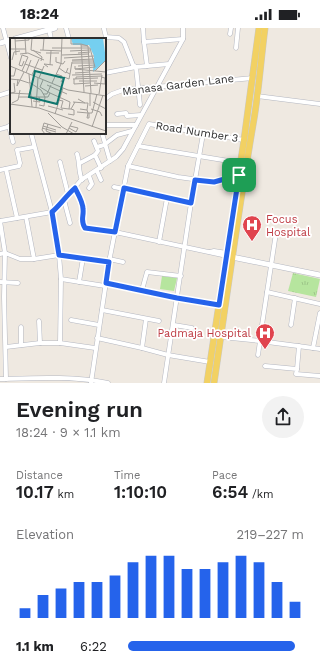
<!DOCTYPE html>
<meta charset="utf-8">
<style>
:root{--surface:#fff;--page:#f2f2f2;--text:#202124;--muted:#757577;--accent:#2563eb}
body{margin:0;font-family:"Work Sans",sans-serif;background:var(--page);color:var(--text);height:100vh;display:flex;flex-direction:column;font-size:15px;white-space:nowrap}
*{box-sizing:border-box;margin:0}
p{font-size:13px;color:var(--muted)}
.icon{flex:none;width:22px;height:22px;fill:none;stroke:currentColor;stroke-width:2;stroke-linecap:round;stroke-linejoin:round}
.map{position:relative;height:355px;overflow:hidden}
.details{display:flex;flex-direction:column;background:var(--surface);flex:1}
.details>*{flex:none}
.pin{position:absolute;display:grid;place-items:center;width:34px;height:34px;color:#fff;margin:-17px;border-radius:8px;box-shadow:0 2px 6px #0006}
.round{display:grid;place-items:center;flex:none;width:42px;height:42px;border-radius:21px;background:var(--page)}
.summary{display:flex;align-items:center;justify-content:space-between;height:68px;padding:0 16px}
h1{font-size:22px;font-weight:600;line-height:30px}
.figures{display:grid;grid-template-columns:repeat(3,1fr);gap:6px;height:68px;padding:4px 16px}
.figures div{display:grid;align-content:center}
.figures b{font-size:17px;font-weight:600}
.figures small{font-size:11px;font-weight:400}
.figures p{font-size:11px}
.chart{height:112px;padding:8px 16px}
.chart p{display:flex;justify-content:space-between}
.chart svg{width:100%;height:72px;margin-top:4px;stroke:var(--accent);stroke-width:6}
ul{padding:0 16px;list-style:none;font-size:13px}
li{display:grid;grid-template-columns:64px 48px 1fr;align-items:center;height:30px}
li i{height:10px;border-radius:5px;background:var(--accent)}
.status{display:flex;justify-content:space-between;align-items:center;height:28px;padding:0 20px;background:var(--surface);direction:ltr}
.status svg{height:11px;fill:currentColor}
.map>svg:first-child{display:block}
</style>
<div class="status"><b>18:24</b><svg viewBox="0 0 49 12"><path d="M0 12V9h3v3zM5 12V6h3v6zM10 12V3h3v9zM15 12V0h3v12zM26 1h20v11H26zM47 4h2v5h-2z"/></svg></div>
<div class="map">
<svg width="320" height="355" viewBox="0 0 320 355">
<defs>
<pattern id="grass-tufts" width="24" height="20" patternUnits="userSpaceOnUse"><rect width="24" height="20" fill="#b6e59e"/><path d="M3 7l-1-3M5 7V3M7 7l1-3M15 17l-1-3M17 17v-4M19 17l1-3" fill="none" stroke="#9dc588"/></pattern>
</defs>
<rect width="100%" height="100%" fill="#efe9e1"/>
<!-- grass -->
<path fill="url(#grass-tufts)" d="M293 245 320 251 316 269 288 263Z"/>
<!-- park -->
<path fill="#b6e59e" d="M162 248 177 250 174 263 160 261Z"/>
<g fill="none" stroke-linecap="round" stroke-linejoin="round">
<!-- minor casing -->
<g stroke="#b4b7c1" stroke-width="5">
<g id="minor">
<path d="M3 0 11 30"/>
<path d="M66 0 69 11"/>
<path d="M143 0 144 14 183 11"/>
<path d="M49 1 51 11"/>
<path d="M104 1 106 9 119 10 124 14 133 37 136 39"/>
<path d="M230 6 231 0"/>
<path d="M144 14 147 38 169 36"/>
<path d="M236 20 238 0"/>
<path d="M105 45 136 39"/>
<path d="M0 67 10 64"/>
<path d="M257 68 320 76"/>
<path d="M105 71 112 66 123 62 253 50"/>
<path d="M140 77 136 39 147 38"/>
<path d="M117 86 126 85 127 88 141 87"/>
<path d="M105 97H136"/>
<path d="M9 98 13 114"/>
<path d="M0 101 11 98"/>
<path d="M31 105 52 184 58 179 81 152 116 129 123 121 183 11V0"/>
<path d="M102 105 110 133"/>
<path d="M94 113 98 123 95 127 101 140"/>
<path d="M138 118 241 135"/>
<path d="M97 119 104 117 117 107 132 103"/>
<path d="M77 126C80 135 78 143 82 152"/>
<path d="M60 134 68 166"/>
<path d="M80 135 95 127"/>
<path d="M128 138 178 149 214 154 239 147"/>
<path d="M6 141 17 190"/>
<path d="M0 142 19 138 20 135 17 122 34 119"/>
<path d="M97 143 101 152"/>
<path d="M89 148 92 156 89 160"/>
<path d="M114 159 191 175 203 106"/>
<path d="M75 160 83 180V196L85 200 115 204 227 228"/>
<path d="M64 172 70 195"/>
<path d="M26 189 34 231 59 227 61 251 105 258"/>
<path d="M0 193 52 184 59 227 109 234 128 138 149 96 244 112"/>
<path d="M0 193 5 225 4 269 6 351"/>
<path d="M159 214 167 170"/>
<path d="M210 224 214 223 227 225"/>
<path d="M0 226 5 225 20 231H34"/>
<path d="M109 231 123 234"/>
<path d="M61 251 60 315 95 320"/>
<path d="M0 254 18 255"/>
<path d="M79 254 83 230"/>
<path d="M106 255 177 270 219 277"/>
<path d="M142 262 147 244 181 248"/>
<path d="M267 264 320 276"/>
<path d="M102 282 159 293"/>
<path d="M320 285 313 320 320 321"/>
<path d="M146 291 142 320 168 327 210 334"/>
<path d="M71 292 99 297"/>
<path d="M39 293 40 315"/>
<path d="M174 297 192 300"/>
<path d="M262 297 276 205"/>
<path d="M291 297 295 270"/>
<path d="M21 299V317"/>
<path d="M221 309 260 313"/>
<path d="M97 310 142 320"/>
<path d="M6 319 40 315H60"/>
<path d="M258 327 260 313 313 320"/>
<path d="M265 338 297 341 296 346 320 348"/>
<path d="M297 341 299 318"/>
<path d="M0 351C36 350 72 348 108 355"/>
<path d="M91 355 109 234"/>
<path d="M164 355 191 175"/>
</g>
</g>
<!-- tertiary casing -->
<g stroke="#b4b7c1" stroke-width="6">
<g id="tertiary">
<path d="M15 11 55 0"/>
<path d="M0 15 11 12"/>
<path d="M232 229 320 247"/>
</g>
</g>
<!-- primary casing -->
<g stroke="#c9c9c9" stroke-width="7">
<g id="primary">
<path d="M207 355 244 112 259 0"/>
<path d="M214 355C227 267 239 178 254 91 259 61 261 30 265 0"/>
</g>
</g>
<!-- minor -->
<use href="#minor" stroke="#fff" stroke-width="4"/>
<!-- tertiary -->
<use href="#tertiary" stroke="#fff" stroke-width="5"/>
<!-- primary -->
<use href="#primary" stroke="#f2d163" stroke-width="6"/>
</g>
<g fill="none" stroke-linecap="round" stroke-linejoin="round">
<!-- route casing -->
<g stroke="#fff" stroke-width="8">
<path id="route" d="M239 147 219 277 177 270 106 255 109 234 59 227 52 184C60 177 66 168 75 160 78 166 83 174 83 181 84 188 80 193 85 200L115 204 124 160 191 175 195 152 214 154Z"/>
</g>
<!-- route -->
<use href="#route" stroke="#2563eb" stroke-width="5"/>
</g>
<!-- icons -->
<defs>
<g id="hospital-pin" transform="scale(1)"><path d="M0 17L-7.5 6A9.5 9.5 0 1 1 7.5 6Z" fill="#e0444e" stroke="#fff"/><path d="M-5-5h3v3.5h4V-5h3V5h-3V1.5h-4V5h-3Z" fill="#fff"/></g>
</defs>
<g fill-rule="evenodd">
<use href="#hospital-pin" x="252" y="197"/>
<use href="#hospital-pin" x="265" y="305"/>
</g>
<g text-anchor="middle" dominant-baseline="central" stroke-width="3.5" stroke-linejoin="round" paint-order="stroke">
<!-- street labels -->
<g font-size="11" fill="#2e2e2e" stroke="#fff">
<text transform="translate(178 57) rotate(-7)">Manasa Garden Lane</text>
<text transform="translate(197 104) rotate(9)">Road Number 3</text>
</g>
<!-- health labels -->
<g font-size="11" fill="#be3a42" stroke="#fff" text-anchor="start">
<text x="266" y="191">Focus<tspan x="266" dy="13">Hospital</tspan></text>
<text x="251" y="305" text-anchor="end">Padmaja Hospital</text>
</g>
</g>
<!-- overview -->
<g transform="translate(10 10)">
<rect width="96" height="96" fill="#efe9e1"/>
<path d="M61 0H93L96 22 83 34 84 18 79 7H63Z" fill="#75cff0"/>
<path fill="none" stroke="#a29e99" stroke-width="1" d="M5 0 6 17M15 0 16 16M22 0 21 12 31 15M61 0V6H71M5 3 19 2V0M71 8H78L81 55M42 10H80L85 29M0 11H16M23 12 32 19 31 23M30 12 52 13M33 12 34 0M60 13 80 12M36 15H49M68 15 80 14M10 16 18 15 34 22M52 17 79 16M46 19V24L53 26 55 23M54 20 84 18M2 22 4 14 10 13M62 22 84 21M62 23H84M62 25H84M15 26 32 32M40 27 41 13M0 28 58 52 96 58M65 28V31L85 29M68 28 85 27M38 29 34 26 43 27M49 30 56 35 58 30M65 31 96 34M12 33 18 19 12 17 9 27 12 28 14 23M85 33 96 22M56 34 60 36 62 24M16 35 21 22M65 35 80 34M19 36 22 69M22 37 29 21M62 37 92 36M0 38H4L6 30M45 38 51 40 52 38 46 36M29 40 34 28M0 41 10 42 14 34M8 41 7 48 10 42 19 45M63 41 88 40M64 41V46L80 45M66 41V39L92 38M69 43H87M51 44 54 39 59 41 60 36M42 45 51 26 52 0M84 45 95 46V40L91 39M37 47 57 56M75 48 88 47M74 54 71 6 78 8M0 55 20 56M1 55 5 54 4 45M40 55 60 64M80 55V68M33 56H37L41 47M89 56 92 37M9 59H35L31 52 19 44M48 62 53 63 51 70 59 71M23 63 30 64 29 59M34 63 47 66M60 64 59 71H61L65 64M63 64 75 65 68 61M83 64 96 71M2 65 8 62 10 52M0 66 29 70 96 93M29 67 34 68 35 59H38L40 55 30 49 33 42M38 68 53 72M26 69 28 40M70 71 77 72 78 65H75M81 71 90 74 92 78M77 72 78 75H82L87 56M67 74 78 75 77 80H79V75M38 75 52 89 64 96M45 76 53 50M58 76 64 77V72L61 71M38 86 36 93 43 96M33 88 46 92M82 89 93 57M32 90 46 94M59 90 66 94 68 90 60 88M35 96 32 92 34 85 51 90M56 96 62 84"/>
<path fill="#0f766e" fill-opacity="0.15" stroke="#0f766e" stroke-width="2" d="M25 33 54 40 47 66 19 59Z"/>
<rect width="96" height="96" fill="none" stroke="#2e2e2e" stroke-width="2"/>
</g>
</svg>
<div class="pin" style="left:239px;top:147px;background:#1e9e55"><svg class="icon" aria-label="arrive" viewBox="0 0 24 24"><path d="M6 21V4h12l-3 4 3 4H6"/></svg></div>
</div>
<section class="details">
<div class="summary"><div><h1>Evening run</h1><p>18:24 · 9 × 1.1 km</p></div><a class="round"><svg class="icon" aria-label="share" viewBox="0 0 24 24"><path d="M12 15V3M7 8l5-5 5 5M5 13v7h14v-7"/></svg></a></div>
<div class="figures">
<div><p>Distance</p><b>10.17<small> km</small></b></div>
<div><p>Time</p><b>1:10:10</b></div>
<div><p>Pace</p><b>6:54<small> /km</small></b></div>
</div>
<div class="chart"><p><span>Elevation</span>219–227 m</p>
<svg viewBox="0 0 160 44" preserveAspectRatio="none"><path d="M5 44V38M15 44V30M25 44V26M35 44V22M45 44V22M55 44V18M65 44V10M75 44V6M85 44V6M95 44V14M105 44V14M115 44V10M125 44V6M135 44V10M145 44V22M155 44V34"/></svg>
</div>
<ul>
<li><b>1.1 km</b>6:22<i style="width:95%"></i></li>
</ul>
</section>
